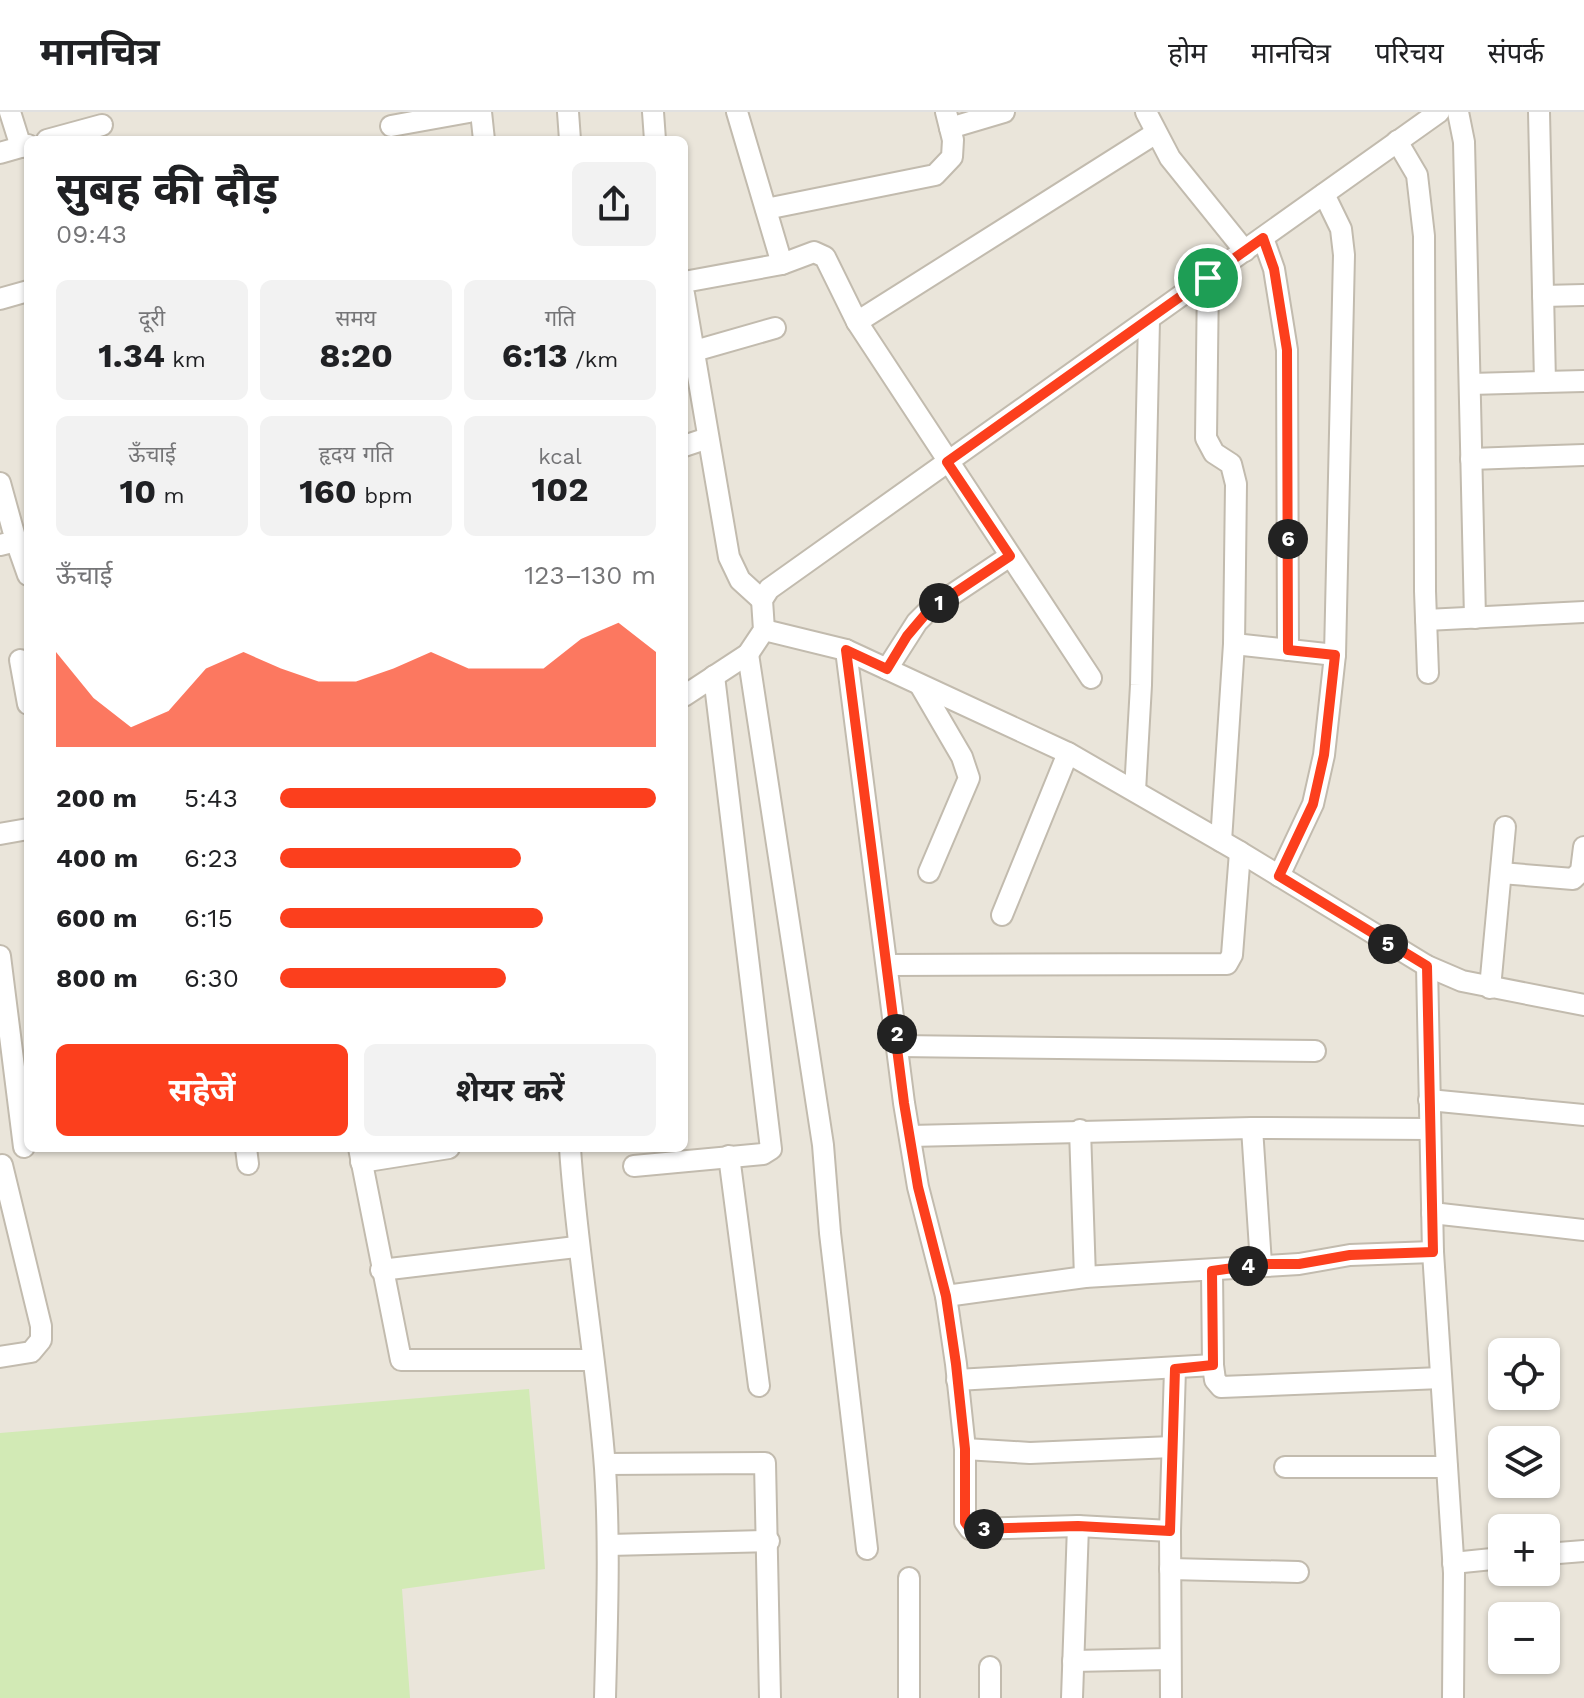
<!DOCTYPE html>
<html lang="hi">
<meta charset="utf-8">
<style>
:root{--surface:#fff;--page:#f2f2f2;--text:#202124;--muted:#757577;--line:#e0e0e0;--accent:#fc3f1d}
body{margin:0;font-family:"Work Sans","Noto Sans Devanagari",sans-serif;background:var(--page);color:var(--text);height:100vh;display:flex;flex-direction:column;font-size:30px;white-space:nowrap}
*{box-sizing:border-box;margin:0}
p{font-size:26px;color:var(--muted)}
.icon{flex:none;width:44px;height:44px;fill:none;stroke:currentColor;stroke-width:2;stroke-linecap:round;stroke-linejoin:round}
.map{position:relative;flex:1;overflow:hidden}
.drawer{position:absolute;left:24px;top:24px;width:664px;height:1016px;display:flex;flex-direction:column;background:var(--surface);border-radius:12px;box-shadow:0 2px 6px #0004}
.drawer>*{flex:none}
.buttons{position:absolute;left:1488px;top:1226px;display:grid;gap:16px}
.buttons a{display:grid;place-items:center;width:72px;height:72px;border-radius:12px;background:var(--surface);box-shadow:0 2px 6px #0004;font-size:40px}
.pin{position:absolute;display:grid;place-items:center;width:68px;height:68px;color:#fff;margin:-34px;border:4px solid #fff;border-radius:50%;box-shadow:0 2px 8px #0007}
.km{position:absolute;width:40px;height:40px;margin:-20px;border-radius:50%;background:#222;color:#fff;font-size:22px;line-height:40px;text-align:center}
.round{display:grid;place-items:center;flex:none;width:84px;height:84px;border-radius:12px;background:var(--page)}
.overview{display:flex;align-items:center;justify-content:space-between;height:136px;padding:0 32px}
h1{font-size:44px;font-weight:700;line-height:60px}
.metrics{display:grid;grid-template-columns:repeat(3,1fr);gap:12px;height:136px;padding:8px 32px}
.metrics div{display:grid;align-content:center;border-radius:12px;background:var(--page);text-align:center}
.metrics b{font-size:34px;font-weight:700}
.metrics small{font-size:22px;font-weight:400}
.metrics p{font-size:22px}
.chart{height:224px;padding:16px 32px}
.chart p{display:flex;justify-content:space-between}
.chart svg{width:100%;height:144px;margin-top:8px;fill:var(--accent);opacity:.7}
.button{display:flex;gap:16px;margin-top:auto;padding:16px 32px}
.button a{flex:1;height:92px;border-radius:12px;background:var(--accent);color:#fff;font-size:32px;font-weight:700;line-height:92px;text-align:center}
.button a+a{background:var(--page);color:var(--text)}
ul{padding:0 32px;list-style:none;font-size:26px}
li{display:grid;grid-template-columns:128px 96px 1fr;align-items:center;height:60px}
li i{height:20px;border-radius:10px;background:var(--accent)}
header{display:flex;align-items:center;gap:48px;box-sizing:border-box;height:112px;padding:0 40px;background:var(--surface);border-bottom:2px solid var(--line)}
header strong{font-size:38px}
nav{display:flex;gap:44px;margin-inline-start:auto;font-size:28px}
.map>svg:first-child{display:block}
</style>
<header>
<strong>मानचित्र</strong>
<nav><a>होम</a><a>मानचित्र</a><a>परिचय</a><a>संपर्क</a></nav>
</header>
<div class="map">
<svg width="1584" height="1586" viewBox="0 0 1584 1586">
<rect width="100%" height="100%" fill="#f6f3ec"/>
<!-- residential -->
<path fill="#eae5da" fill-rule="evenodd" d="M0 0H1584V1586H0ZM28 28H684V1036H28ZM1502 1240H1546V1284H1502ZM1502 1328H1546V1372H1502ZM1502 1416H1546V1460H1502ZM1502 1504H1546V1548H1502Z"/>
<!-- green -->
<path fill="#d2eab5" d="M529 1277 545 1457 402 1477 410 1586H0V1321Z"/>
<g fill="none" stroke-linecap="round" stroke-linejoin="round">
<!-- minor casing -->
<g stroke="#c2bbae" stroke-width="24">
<g id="minor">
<path d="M10 0 21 35"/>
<path d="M481 0 484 28"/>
<path d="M568 0 570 28"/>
<path d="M653 0 655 28"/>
<path d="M737 0 782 152 814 140 825 145 857 210 1091 566"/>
<path d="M1146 0 1170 46 1245 139"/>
<path d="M1458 0 1464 30 1475 506"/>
<path d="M1539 0 1545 270"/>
<path d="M391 14 469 0"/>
<path d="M950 16 1004 0"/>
<path d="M47 28 102 13"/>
<path d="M1397 29 1417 63 1424 124 1425 479 1428 561"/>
<path d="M0 41 28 33"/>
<path d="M766 97 935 63 952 45 953 28 946 0"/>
<path d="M1263 126 1274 157 1287 238 1288 538"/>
<path d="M1208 166 1206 326 1214 341 1231 352 1236 372 1234 532 1221 729"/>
<path d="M684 170 782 152"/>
<path d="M684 182 729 445 740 468 762 488"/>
<path d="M1543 184 1584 183"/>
<path d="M0 187 28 179"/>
<path d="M857 210 1156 21"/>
<path d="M684 242 775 216"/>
<path d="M1470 272 1584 269"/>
<path d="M684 334 708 326"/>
<path d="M1471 347 1584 343"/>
<path d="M0 371 16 429 0 433"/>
<path d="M16 429 28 463"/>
<path d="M1426 508 1584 500"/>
<path d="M764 518 846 538 1068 641 1240 740 1427 854 1462 869 1584 893"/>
<path d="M1234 532 1335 543"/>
<path d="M846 538 904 991 918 1075 946 1184 956 1252 965 1337V1410L970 1417 1078 1414 1170 1419"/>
<path d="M748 542 823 1033 830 1121 867 1437"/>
<path d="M20 548 28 592"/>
<path d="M887 557 917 510 929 498 1010 444"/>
<path d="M920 573 962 645 969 666 929 760"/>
<path d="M684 584 748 542 764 518 762 488 769 477 1439 0"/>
<path d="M1135 679 1141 573 1149 208"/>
<path d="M0 722 28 717"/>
<path d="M1501 761 1573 767 1581 759 1584 735"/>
<path d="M1279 764 1313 692 1324 643 1335 543 1344 143 1341 117 1324 82"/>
<path d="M1002 803 1068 641"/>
<path d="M0 844 24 1035"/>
<path d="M888 853 1227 852 1232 843 1240 740"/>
<path d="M1427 854 1433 1140 1454 1461 1453 1586"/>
<path d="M1490 876 1505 715"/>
<path d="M898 934 1315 939"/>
<path d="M1429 988 1584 1003"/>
<path d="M1252 1016 1261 1152"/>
<path d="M1080 1018 1085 1165"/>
<path d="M910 1024 1252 1016 1430 1017"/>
<path d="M246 1036 248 1052"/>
<path d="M359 1036 401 1248H591"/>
<path d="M570 1036C577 1143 597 1249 605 1356 610 1433 607 1509 605 1586"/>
<path d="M729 1044 759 1274"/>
<path d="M361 1050 449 1036"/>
<path d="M634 1054 763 1042 771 1037 714 564"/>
<path d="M1432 1101 1584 1118"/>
<path d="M381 1158 576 1135"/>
<path d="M1212 1159 1213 1253 1215 1268 1221 1275 1441 1266"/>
<path d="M946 1184 1085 1165 1299 1152 1350 1143 1433 1140"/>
<path d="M0 1245 31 1240 41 1228V1214L2 1053"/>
<path d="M957 1268 1213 1253"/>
<path d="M965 1337 1030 1341 1172 1335"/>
<path d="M605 1352 765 1351 770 1586"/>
<path d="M1285 1355H1447"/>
<path d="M609 1433 769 1429"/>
<path d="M1546 1442 1584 1439"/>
<path d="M1453 1451 1502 1446"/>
<path d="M1170 1457 1298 1460"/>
<path d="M1073 1549 1170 1547"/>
<path d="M990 1555V1586"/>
<path d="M909 1586V1466"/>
<path d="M1072 1586 1078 1414"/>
<path d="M1171 1586 1170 1419 1175 1257"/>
</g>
</g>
<!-- minor -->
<use href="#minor" stroke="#fff" stroke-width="20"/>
</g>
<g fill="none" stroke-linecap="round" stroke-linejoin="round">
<!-- route casing -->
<g stroke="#fff" stroke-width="16">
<path id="route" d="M1263 126 1274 157 1287 238 1288 538 1335 543 1324 643 1313 692 1279 764 1427 854 1433 1140 1350 1143 1299 1152H1261L1212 1159 1213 1253 1175 1257 1170 1419 1078 1414 970 1417 965 1410V1337L956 1252 946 1184 918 1075 904 991 846 538 887 557 907 524 929 498 1010 444 947 350Z"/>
</g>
<!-- route -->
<use href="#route" stroke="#fc3f1d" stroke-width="10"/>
</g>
</svg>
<div class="buttons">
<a><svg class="icon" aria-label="locate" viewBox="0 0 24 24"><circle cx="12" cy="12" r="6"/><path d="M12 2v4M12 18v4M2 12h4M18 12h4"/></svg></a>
<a><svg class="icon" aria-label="layers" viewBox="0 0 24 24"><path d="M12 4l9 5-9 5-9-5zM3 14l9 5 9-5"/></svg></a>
<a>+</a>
<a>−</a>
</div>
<div class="pin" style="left:1208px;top:166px;background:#1e9e55"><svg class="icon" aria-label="arrive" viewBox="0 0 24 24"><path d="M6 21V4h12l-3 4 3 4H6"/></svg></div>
<b class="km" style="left:939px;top:491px">1</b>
<b class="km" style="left:897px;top:922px">2</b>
<b class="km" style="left:984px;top:1417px">3</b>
<b class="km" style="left:1248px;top:1154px">4</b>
<b class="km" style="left:1388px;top:832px">5</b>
<b class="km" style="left:1288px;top:427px">6</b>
<section class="drawer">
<div class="overview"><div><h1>सुबह की दौड़</h1><p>09:43</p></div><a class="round"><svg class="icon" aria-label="share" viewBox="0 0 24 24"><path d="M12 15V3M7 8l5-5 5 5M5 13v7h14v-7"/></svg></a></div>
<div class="metrics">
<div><p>दूरी</p><b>1.34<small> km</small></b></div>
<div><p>समय</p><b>8:20</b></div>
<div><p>गति</p><b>6:13<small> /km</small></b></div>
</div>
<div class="metrics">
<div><p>ऊँचाई</p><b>10<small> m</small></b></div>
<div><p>हृदय गति</p><b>160<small> bpm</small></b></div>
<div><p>kcal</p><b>102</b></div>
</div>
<div class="chart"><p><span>ऊँचाई</span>123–130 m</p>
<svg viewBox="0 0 160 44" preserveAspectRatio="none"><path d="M0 44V15L10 29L20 38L30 33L40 20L50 15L60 20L70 24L80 24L90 20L100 15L110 20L120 20L130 20L140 11L150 6L160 15V44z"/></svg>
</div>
<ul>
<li><b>200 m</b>5:43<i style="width:100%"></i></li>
<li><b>400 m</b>6:23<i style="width:64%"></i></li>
<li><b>600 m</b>6:15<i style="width:70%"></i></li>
<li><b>800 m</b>6:30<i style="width:60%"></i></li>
</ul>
<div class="button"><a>सहेजें</a><a>शेयर करें</a></div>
</section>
</div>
